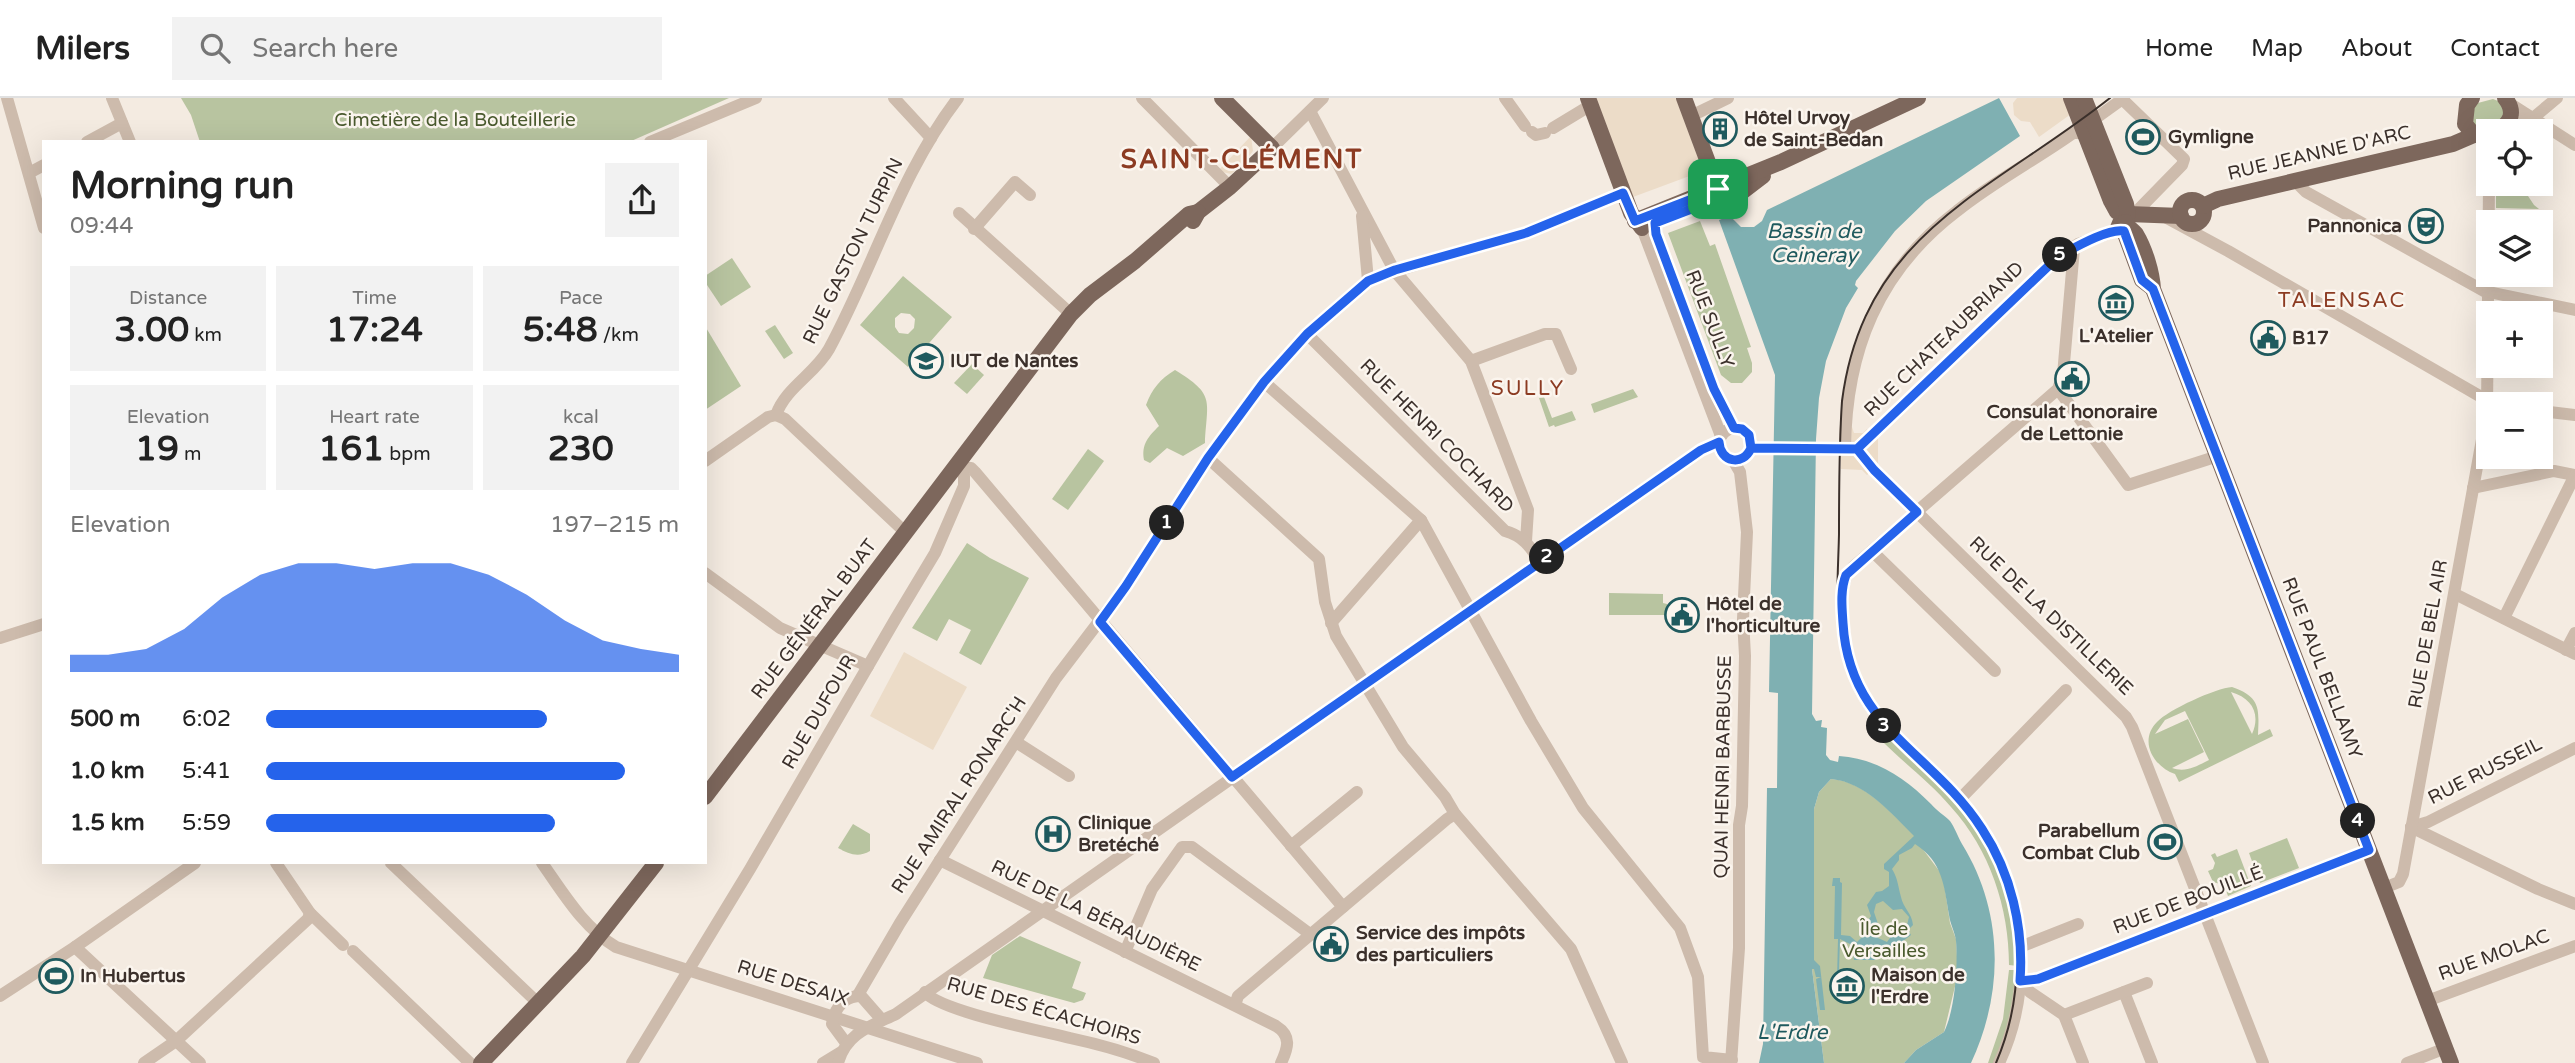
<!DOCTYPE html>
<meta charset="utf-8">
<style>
:root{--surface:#fff;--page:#f2f2f2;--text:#222;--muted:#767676;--line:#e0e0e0;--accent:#2563eb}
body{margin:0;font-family:"Varela Round",sans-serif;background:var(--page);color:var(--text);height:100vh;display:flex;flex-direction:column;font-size:26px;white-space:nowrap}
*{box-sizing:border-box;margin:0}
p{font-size:23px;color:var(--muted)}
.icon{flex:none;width:38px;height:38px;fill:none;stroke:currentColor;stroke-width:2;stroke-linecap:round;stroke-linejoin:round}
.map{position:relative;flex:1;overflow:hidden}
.drawer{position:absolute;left:42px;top:42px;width:665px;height:724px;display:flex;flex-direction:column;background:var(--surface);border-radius:0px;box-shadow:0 7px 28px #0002}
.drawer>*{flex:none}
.controls{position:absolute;left:2476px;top:21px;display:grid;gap:14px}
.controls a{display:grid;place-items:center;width:77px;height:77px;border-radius:0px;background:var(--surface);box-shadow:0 7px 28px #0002;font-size:35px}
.pin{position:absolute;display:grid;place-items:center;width:60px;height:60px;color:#fff;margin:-30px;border-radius:14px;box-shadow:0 4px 10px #0006}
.km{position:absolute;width:35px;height:35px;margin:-18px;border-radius:50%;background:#222;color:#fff;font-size:19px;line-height:35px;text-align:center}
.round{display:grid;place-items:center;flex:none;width:74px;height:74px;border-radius:0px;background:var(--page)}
.summary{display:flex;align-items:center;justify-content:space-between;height:119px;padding:0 28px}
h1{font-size:38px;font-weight:700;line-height:52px}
.figures{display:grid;grid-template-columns:repeat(3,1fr);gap:10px;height:119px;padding:7px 28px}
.figures div{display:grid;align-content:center;border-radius:0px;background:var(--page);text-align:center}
.figures b{font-size:35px;font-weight:700}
.figures small{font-size:19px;font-weight:400}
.figures p{font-size:19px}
.chart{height:196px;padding:14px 28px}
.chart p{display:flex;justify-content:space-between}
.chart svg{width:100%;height:126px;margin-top:7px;fill:var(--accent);opacity:.7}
ul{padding:0 28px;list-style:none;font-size:23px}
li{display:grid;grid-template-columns:112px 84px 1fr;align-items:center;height:52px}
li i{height:18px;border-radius:9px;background:var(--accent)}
header{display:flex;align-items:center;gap:42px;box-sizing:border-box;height:98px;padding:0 35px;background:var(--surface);border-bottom:2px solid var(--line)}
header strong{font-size:33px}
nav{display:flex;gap:38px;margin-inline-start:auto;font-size:24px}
.search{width:490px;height:63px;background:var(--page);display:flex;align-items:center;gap:18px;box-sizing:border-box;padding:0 24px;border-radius:0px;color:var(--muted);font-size:26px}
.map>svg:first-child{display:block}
</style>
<header>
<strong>Milers</strong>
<div class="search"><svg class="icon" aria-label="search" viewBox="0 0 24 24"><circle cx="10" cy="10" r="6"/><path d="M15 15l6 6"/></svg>Search here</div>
<nav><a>Home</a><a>Map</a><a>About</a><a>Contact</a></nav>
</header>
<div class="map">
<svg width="2575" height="965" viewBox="0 0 2575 965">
<rect width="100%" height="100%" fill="#f4ebe1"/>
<!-- green -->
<g fill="#b8c4a0" fill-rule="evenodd">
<path d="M181 0H729L629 44H200L191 17Z"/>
<path d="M2493 1 2498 3 2504 9 2502 22 2489 31 2472 29 2474 6Z"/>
<path d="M2496 86H2520L2534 107 2539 111 2496 110Z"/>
<path d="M1700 123 1710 148 1715 146 1716 149 1751 249 1747 250 1752 265V274L1742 285H1731L1721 277 1668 135Z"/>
<path d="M732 160 751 189 721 208 705 184V178Z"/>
<path d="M903 178 952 219 908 269 860 227ZM901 215 910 216 915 221 914 230 908 236 899 235 895 229V220Z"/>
<path d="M775 227 793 255 784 261 765 233Z"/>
<path d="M705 228 741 288 705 312Z"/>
<path d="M972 266 984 277 967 296 954 285Z"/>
<path d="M1175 272C1216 297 1207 302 1205 345L1183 358 1167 350 1150 365 1144 362C1141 346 1149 338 1159 328L1146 307C1152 291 1160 281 1175 272Z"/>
<path d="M1633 291 1638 299 1594 315 1591 306Z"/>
<path d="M1544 299 1552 320 1572 313 1576 322 1555 329 1554 327 1549 329 1539 300Z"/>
<path d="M1088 351 1104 363 1068 412 1052 401Z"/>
<path d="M967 445 990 460 1029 480 981 567 959 555 971 532 949 521 937 543 912 530Z"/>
<path d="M1609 495 1663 496V505L1667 506V517H1609Z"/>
<path d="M2232 589C2261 599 2259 611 2258 637L2270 631 2273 638 2179 684 2175 676C2154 669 2138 643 2157 624 2168 612 2216 590 2232 589ZM2231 594C2252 600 2261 616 2252 636ZM2185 613 2209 662C2197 668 2186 675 2172 670L2204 654 2188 621 2155 636 2165 622Z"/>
<path d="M1884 632 1974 723 2007 789 2018 868 2009 867C2009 810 1990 752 1951 709 1929 683 1901 663 1877 638Z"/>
<path d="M1831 681C1865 683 1892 716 1915 738V745L1922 750 1943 778 1950 825 1956 841 1958 876 1944 934 1916 952 1904 965H1824L1812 871H1814V711L1819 694Z"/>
<path d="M853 726 870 736V753C858 760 849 756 838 750Z"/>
<path d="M2287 740 2299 770 2260 785 2249 755Z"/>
<path d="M2237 751 2251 788 2228 798 2224 787 2213 784 2208 773 2213 771 2215 765 2211 757 2215 755 2217 759Z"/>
<path d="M1020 838 1081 864 1072 890 1086 895 1083 902 1074 905 983 880 992 857Z"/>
<path d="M2009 872H2018L2016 899 1998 965H1988L2003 921Z"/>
</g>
<!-- plaza -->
<g fill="#ecdcc8">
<path d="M1596 0H1676L1703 73 1633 99Z"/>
<path d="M2017 0H2066L2071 16 2039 39 2030 24 2021 23 2014 17 2013 5Z"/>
<path d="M1251 38 1253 53 1242 67 1231 76 1218 73Z"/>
<path d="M1841 328 1852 329 1854 335H1863L1867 331 1878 340V368L1867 377 1862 372 1841 371Z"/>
<path d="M904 554 967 589 933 652 870 618Z"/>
</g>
<!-- water -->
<path fill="#7fb0b2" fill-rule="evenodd" d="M1999 0 2020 38 1926 103 1895 133 1856 183 1855 187 1858 190 1846 210 1826 263 1819 300 1816 341 1812 616 1816 623 1822 622 1821 629 1827 630 1826 657 1830 662 1838 664 1839 658C1877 661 1904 679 1931 706 1936 712 1945 718 1950 723 1954 728 1958 739 1962 746 2004 814 2004 894 1971 965H1904L1916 952 1944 934C1955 912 1958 868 1956 843 1955 834 1950 826 1949 817 1944 788 1943 764 1915 746L1912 750 1899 757V762L1892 771C1898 781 1898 788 1901 799 1903 810 1912 815 1913 827L1908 832 1911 837 1903 843 1904 849 1889 852 1884 850 1875 862H1854L1852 847 1840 841 1839 872H1848L1847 882 1837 881 1838 841H1834L1835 788H1832L1833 780H1840V784L1842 785 1841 837 1850 838 1857 844 1866 835V826L1871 818 1867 807 1876 794 1882 793 1889 788V774L1884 771V766L1914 738C1891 715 1865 684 1831 681L1819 694 1814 711V862L1820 868 1825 912H1820L1816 881 1821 879H1816L1814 871H1812L1824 965H1759L1763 946 1767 690H1777L1778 595 1769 594 1775 277 1719 122 1730 118 1741 129H1754L1762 123 1767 112ZM1883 803 1893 812 1902 811 1909 819 1905 835 1892 837 1887 844 1878 840 1880 832 1874 814 1876 806Z"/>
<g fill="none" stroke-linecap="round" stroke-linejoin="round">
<!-- minor -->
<g stroke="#cdbbac" stroke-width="12">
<path d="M7 0 44 130"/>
<path d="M112 0 130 44"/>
<path d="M894 0 931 40"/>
<path d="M1142 0 1230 89"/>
<path d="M1505 0 1525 28"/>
<path d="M2122 1 2184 61 2182 67 2140 110"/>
<path d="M2509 5 2575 47"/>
<path d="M1310 13 1394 172 1471 263 1528 412 1526 443"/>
<path d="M1691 18 1728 0"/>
<path d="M2092 23 2124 0"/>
<path d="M1553 30 1591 7"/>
<path d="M2503 30 2533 20 2557 0"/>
<path d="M1532 34 1536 37 1545 35"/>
<path d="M87 44 122 25"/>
<path d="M650 44 756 0"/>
<path d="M1272 50 1323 0"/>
<path d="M29 75 44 67"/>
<path d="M2295 83 2306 94 2484 193 2575 212"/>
<path d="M959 115 1071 216"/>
<path d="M1362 118 1368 182"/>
<path d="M2165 119 2228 153 2490 304"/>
<path d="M1655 125 1659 148 1714 291 1734 330"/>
<path d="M1642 130 1721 338"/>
<path d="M974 131 1015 84 1030 97"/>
<path d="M1307 236 1505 433C1523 438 1530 448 1540 464"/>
<path d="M1471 263 1545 236H1556L1571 271"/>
<path d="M1264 284 1421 422 1531 623 1583 710 1680 830 1698 879 1703 959 1732 962"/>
<path d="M2058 291 2128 387 2218 358"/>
<path d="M2541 313 2575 317"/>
<path d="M776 317C786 289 815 276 829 251 874 168 901 74 958 0"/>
<path d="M776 317 785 321 906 435"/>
<circle cx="1735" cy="346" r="16"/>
<path d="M1751 350 1857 351 1874 372 2126 619 2132 629 2263 965"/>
<path d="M1845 351C1846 253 1878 173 1957 113 1993 84 2035 62 2073 35H2085"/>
<path d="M1857 351 2059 158 2078 146 2119 132"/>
<path d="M1208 360 1319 461 1325 504 1336 538 1403 649 1445 699 1455 716 1571 851 1622 965"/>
<path d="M705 363 768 319 776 317"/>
<path d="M958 369 971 370 975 374 1343 809"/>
<path d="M2473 390 2554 373 2575 377"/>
<path d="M1872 453 1995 573"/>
<path d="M705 475 780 530 868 568"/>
<path d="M2455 496 2575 556"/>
<path d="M2504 520 2575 377"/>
<path d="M1331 525 1421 422"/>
<path d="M0 540 44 526"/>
<path d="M2566 552 2575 535"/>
<path d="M1016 644 1069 678"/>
<path d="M1960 701 2066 592"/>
<path d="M2411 729 2428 724 2575 650"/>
<path d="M2411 729 2538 791 2575 806"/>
<path d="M1291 748 1357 694"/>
<path d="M940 762 1276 928C1292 938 1288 950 1281 965"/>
<path d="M276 765 310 815 343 847"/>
<path d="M391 765 538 905"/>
<path d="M542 765C564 796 583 829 616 849L977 965"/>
<path d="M2384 790 2399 784 2403 776 2487 314 2489 86"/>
<path d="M75 849 200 965"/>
<path d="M2020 849 2078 826"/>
<path d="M353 853 470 965"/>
<path d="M1125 854 1152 791 1182 749H1192L1310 836"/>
<path d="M2020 883 2038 881 2369 752"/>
<path d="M2020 883 2030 894 2064 917 2083 965"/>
<path d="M925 894C939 913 1043 933 1070 940 1098 946 1127 954 1154 965"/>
<path d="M2124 894 2152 965"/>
<path d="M858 897 900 825 1056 580 1126 488 1208 360 1264 284 1307 236 1368 182 1451 156 1526 135 1623 95"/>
<path d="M0 898 75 849 195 765"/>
<path d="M2427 903 2575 848"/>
<path d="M1235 907 1238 898 1447 721 1455 716"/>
<path d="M2064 917 2147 885"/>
<path d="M846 945 832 926C835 909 844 898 861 898L882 922"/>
<path d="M144 965 176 943 308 821 310 815"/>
<path d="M632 965 750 771 896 520 935 455 964 388V378L958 369"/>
<path d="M823 965 841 954"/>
<path d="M838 965C846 935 871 928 896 916L1622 406 1701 352 1719 344"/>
<path d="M1731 965 1739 850V727L1742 708 1745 558 1743 521 1747 434 1740 374 1733 362"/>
<path d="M1999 965C2031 897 2028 810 1990 744 1940 656 1847 637 1843 519 1842 500 1840 483 1853 469L2058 291 2063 277 2074 150"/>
<path d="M2407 965 2446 950"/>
</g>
<!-- major -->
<g stroke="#7d675c" stroke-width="16">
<path d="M1588 0 1631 115 1642 130"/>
<path d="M1684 0 1718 91"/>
<path d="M2071 0 2111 103 2117 114 2128 116 2181 118"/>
<path d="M2084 0 2126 106 2128 116 2125 124 2120 125 2118 130 2124 133 2142 182 2151 189"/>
<path d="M2472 0 2467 7 2465 26 2474 37H2488"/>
<path d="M2496 33C2511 26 2516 14 2505 0"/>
<circle cx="2192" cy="114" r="12"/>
<path d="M1705 106 1742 94 1763 78"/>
<path d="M2203 108 2218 101 2453 46 2474 37"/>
<path d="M1193 123 1198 114 1230 89 1272 50 1222 0"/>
<path d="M1635 123 1781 64 1918 0"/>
<path d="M2125 124C2128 130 2132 131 2136 136 2145 151 2152 174 2153 191L2451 965"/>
<path d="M705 699 1071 216 1090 197 1135 163 1189 116 1198 114"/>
<path d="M481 965 583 858 656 765"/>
</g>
<!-- tram -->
<path stroke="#3b302b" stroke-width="2" d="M1996 965C2034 876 2019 769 1951 698 1915 661 1872 633 1851 583 1832 536 1838 485 1839 436 1839 391 1839 347 1842 303 1864 133 1993 93 2110 0"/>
</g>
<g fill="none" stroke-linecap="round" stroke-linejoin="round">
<!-- route casing -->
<g stroke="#fff" stroke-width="14">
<path id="route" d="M1718 91 1635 123 1623 95 1526 135 1395 172 1368 183 1307 236 1264 284 1208 360 1126 488 1100 524 1232 679 1701 352 1719 344C1720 364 1743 369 1751 350L1857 351 1874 372 1917 414 1846 477C1840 492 1842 510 1843 525 1849 630 1933 654 1982 731 2011 775 2024 830 2020 883L2038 881 2369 752 2153 191 2142 182 2124 133C2108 130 2074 150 2059 158L1857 351 1751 350 1749 337 1742 331 1734 330 1714 291 1656 136 1655 125 1715 102 1718 91"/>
</g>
<!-- route -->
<use href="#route" stroke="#2563eb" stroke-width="9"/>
</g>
<!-- icons -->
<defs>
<g id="building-ring" transform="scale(1.75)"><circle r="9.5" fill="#fbf5ee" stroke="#1f5a5e" stroke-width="1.5"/><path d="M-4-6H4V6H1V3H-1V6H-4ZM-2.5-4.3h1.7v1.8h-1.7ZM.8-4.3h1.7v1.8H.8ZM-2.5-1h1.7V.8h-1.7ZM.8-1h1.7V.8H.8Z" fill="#1f5a5e"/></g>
<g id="stadium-ring" transform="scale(1.75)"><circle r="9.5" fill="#fbf5ee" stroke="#1f5a5e" stroke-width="1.5"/><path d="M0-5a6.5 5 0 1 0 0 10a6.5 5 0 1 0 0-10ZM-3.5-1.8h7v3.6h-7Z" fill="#1f5a5e"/></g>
<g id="theatre-ring" transform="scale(1.75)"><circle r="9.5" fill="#fbf5ee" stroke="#1f5a5e" stroke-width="1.5"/><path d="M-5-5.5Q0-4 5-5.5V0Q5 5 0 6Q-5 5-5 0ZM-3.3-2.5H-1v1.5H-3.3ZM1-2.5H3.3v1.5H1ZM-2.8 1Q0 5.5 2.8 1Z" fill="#1f5a5e"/></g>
<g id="museum-ring" transform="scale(1.75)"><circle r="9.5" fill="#fbf5ee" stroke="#1f5a5e" stroke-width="1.5"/><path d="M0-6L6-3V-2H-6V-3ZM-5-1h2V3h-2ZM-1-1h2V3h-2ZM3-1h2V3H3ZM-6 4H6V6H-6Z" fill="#1f5a5e"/></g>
<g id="civic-ring" transform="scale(1.75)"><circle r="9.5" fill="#fbf5ee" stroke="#1f5a5e" stroke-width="1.5"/><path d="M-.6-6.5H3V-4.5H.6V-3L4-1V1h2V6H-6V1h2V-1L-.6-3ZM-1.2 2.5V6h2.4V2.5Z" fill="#1f5a5e"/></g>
<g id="university-ring" transform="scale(1.75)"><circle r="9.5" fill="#fbf5ee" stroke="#1f5a5e" stroke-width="1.5"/><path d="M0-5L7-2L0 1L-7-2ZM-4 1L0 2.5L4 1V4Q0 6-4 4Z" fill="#1f5a5e"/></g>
<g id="hospital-ring" transform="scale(1.75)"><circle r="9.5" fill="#fbf5ee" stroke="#1f5a5e" stroke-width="1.5"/><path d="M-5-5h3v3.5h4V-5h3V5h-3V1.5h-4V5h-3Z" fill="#1f5a5e"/></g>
</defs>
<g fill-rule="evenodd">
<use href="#building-ring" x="1720" y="31"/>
<use href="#stadium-ring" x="2143" y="39"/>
<use href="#theatre-ring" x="2426" y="128"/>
<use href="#museum-ring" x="2116" y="205"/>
<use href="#civic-ring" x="2268" y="240"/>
<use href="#university-ring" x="926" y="263"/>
<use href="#civic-ring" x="2072" y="281"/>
<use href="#civic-ring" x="1682" y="517"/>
<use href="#hospital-ring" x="1053" y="736"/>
<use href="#stadium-ring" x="2165" y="744"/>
<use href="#civic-ring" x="1331" y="846"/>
<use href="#stadium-ring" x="56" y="878"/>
<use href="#museum-ring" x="1847" y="888"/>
</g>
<g text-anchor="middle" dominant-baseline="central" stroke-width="5" stroke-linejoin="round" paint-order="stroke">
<!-- poi labels -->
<g font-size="19" font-weight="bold" fill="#3b302b" stroke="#fbf5ee" text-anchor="start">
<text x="1744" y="20">Hôtel Urvoy<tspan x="1744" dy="22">de Saint-Bedan</tspan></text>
<text x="2168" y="39">Gymligne</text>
<text x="2402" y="128" text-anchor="end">Pannonica</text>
<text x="2116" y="238" text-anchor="middle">L'Atelier</text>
<text x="2292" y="240">B17</text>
<text x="950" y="263">IUT de Nantes</text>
<text x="2072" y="314" text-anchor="middle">Consulat honoraire<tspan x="2072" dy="22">de Lettonie</tspan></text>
<text x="1706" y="506">Hôtel de<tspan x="1706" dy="22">l'horticulture</tspan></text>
<text x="1078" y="725">Clinique<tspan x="1078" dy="22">Bretéché</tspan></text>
<text x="2140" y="733" text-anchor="end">Parabellum<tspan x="2140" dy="22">Combat Club</tspan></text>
<text x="1356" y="835">Service des impôts<tspan x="1356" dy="22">des particuliers</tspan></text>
<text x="1871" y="877">Maison de<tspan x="1871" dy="22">l'Erdre</tspan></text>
<text x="80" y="878">In Hubertus</text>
</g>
<!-- park labels -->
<g font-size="19" fill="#4a5a2e" stroke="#fbf5ee">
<text x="455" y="22">Cimetière de la Bouteillerie</text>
<text x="1884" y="831">Île de<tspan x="1884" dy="22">Versailles</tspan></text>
</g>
<!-- street labels -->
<g font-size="19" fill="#3b302b" stroke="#fbf5ee">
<text transform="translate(2319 55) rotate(-13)">RUE JEANNE D'ARC</text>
<text transform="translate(853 153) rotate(-64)">RUE GASTON TURPIN</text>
<text transform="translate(1710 221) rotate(69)">RUE SULLY</text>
<text transform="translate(1944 241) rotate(-44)">RUE CHATEAUBRIAND</text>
<text transform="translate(1437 338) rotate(45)">RUE HENRI COCHARD</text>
<text transform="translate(2051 518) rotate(44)">RUE DE LA DISTILLERIE</text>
<text transform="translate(814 521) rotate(-53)">RUE GÉNÉRAL BUAT</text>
<text transform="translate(2428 536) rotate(-80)">RUE DE BEL AIR</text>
<text transform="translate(2322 570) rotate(69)">RUE PAUL BELLAMY</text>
<text transform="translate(819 614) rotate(-60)">RUE DUFOUR</text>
<text transform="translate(1723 669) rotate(-89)">QUAI HENRI BARBUSSE</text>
<text transform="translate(2485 673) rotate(-27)">RUE RUSSEIL</text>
<text transform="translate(959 697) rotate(-57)">RUE AMIRAL RONARC'H</text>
<text transform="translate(2188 802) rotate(-21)">RUE DE BOUILLÉ</text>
<text transform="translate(1096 818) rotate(26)">RUE DE LA BÉRAUDIÈRE</text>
<text transform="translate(2494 857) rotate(-20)">RUE MOLAC</text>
<text transform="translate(793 885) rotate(17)">RUE DESAIX</text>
<text transform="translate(1044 913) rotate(16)">RUE DES ÉCACHOIRS</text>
</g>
<!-- water labels -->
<g font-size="21" font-style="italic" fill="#1f5a5e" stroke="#fbf5ee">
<text x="1814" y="133">Bassin de<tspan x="1814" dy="24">Ceineray</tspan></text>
<text x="1792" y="934">L'Erdre</text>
</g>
<!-- neighbourhood labels -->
<g font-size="21" letter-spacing="2" fill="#8c3b22" stroke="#fbf5ee">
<text x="2342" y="202">TALENSAC</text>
<text x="1528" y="290">SULLY</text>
</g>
<!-- district labels -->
<g font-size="26" font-weight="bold" letter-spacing="2" fill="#8c3b22" stroke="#fbf5ee">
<text x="1242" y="61">SAINT-CLÉMENT</text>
</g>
</g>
</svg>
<div class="controls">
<a><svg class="icon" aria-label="locate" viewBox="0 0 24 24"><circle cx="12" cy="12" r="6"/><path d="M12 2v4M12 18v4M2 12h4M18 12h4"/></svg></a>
<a><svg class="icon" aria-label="layers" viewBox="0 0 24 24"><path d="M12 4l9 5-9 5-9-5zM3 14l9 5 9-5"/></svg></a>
<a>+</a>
<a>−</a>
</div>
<div class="pin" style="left:1718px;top:91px;background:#1e9e55"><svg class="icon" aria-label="arrive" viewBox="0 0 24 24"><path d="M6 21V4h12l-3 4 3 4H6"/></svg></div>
<b class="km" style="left:1167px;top:425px">1</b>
<b class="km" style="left:1547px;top:459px">2</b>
<b class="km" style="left:1884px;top:628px">3</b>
<b class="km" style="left:2358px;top:723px">4</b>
<b class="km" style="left:2060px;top:157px">5</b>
<section class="drawer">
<div class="summary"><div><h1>Morning run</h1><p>09:44</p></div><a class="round"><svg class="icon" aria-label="share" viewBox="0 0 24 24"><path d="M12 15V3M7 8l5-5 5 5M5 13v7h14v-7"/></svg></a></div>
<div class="figures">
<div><p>Distance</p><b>3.00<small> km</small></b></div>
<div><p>Time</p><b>17:24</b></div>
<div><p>Pace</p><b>5:48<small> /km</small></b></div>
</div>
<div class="figures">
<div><p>Elevation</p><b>19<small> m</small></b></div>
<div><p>Heart rate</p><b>161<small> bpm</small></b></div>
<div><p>kcal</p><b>230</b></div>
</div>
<div class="chart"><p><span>Elevation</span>197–215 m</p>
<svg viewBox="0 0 160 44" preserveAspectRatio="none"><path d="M0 44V38L10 38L20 36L30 29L40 18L50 10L60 6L70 6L80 8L90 6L100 6L110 10L120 17L130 26L140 33L150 36L160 38V44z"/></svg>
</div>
<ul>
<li><b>500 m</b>6:02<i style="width:68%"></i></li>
<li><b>1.0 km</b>5:41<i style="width:87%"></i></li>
<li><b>1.5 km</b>5:59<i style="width:70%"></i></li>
</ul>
</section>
</div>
